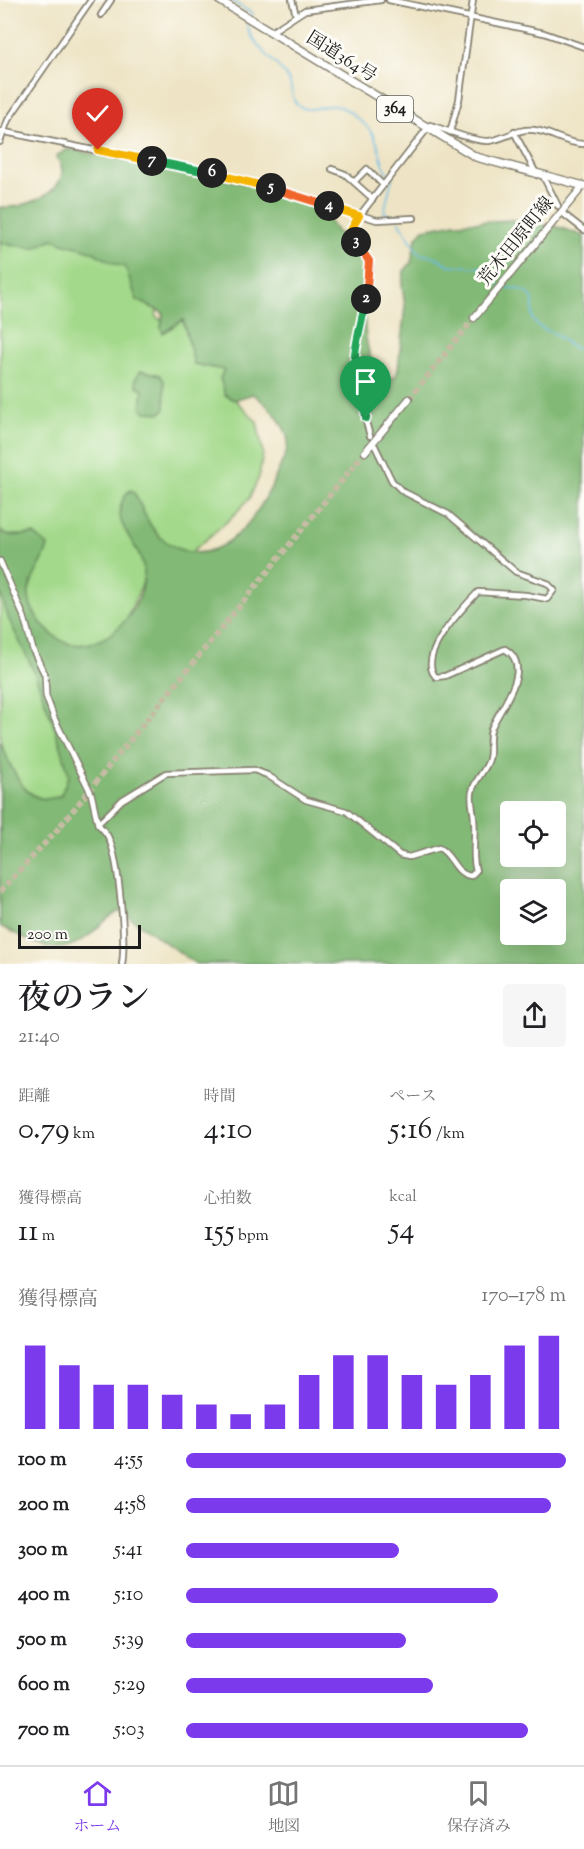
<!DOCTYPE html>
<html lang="ja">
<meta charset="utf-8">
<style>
:root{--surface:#fff;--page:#f6f6f6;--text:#202124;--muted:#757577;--line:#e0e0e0;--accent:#7c3aed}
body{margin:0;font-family:"Sorts Mill Goudy","Noto Serif JP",serif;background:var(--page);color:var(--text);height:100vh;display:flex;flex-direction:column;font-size:22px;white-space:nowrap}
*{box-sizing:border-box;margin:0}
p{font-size:20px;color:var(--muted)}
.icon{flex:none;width:33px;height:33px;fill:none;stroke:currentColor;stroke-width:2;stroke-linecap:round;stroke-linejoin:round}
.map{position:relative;height:964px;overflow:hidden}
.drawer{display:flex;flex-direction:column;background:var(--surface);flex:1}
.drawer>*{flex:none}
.buttons{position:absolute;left:500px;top:801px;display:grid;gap:12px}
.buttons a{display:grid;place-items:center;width:66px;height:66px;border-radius:6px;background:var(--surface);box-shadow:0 6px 24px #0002;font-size:30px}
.scale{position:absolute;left:18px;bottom:15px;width:123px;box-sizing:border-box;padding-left:6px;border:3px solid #1c1c1c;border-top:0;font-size:16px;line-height:21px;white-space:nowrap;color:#1c1c1c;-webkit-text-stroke:4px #fdfcf7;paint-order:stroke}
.pin{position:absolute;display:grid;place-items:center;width:51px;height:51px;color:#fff;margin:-62px -26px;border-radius:50% 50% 50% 0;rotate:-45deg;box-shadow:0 0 6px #0007}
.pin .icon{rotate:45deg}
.km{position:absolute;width:30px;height:30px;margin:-15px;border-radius:50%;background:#222;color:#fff;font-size:16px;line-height:30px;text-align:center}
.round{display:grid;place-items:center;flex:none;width:63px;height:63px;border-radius:6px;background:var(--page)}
.overview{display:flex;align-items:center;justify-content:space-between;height:102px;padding:0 18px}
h1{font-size:33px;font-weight:600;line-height:45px}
.stats{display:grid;grid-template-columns:repeat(3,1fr);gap:9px;height:102px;padding:6px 18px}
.stats div{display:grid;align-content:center}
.stats b{font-size:30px;font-weight:600}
.stats small{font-size:16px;font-weight:400}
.stats p{font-size:16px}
.chart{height:168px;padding:12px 18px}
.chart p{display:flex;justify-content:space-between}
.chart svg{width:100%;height:108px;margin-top:6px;stroke:var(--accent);stroke-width:6}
ul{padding:0 18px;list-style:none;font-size:20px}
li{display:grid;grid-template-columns:96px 72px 1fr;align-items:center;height:45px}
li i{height:15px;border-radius:8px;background:var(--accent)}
.tabs{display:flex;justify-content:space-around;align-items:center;height:84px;border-top:2px solid var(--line);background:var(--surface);font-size:16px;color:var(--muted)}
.tabs a{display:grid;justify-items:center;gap:3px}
.tabs .current{color:var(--accent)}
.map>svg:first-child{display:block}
</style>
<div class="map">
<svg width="584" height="964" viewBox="0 0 584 964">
<rect width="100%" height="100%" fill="#fdfcf7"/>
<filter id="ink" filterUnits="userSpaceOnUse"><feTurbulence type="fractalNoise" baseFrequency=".0167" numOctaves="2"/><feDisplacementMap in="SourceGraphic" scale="12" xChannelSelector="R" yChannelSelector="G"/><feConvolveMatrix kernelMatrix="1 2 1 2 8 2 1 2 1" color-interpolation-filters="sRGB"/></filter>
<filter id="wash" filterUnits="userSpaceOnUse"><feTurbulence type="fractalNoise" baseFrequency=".008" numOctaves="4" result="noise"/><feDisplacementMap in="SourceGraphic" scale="24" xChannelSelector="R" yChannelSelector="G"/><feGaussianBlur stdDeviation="1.35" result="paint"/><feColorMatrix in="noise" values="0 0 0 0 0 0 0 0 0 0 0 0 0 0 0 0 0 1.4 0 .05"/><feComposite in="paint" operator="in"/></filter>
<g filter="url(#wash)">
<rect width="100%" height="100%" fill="#eee4c5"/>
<!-- green -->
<path fill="#a3d98a" stroke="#607a53" stroke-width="1.5" d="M51 233 122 259 158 303 156 317 161 320 172 319 185 322 226 361 231 395 257 422 263 452 259 477 249 499 230 519 183 559 148 571 118 638 53 832 0 882V239Z"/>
<!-- forest -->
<g fill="#82b976" stroke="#4f6a49" stroke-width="1.5" fill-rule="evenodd">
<path d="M68 149 254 185 318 204 338 234 344 233 342 245 352 253 366 259C365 294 357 357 386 382L396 376 398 369 405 306 402 285 404 271 411 263 416 238 424 229 455 223 513 220 558 227 584 236V964H196L120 911C108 916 97 929 87 937 55 961 31 940 0 926V742C12 767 25 812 61 795L69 775 60 743 34 671 9 620 0 591V530C8 539 23 534 34 534L48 546C40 576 15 587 39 620 46 630 55 639 67 643 106 654 145 609 144 572 143 550 120 531 120 514 119 506 124 494 131 490L135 494C142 508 149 527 161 538 215 582 261 516 278 471 283 459 290 449 287 436 281 418 268 405 253 394L234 400 225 395 220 378 224 370 194 364 183 320 163 333 161 328 163 313 137 300 125 267C113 265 106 259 95 253 82 246 67 246 53 239L34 248 0 243V207C20 209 59 196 62 173 63 167 59 161 56 156ZM510 812H555V856H510ZM510 890H555V934H510Z"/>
<path d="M142 371 160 375 164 381 165 409 161 413 146 412 141 407 143 389 137 386 135 380 139 372Z"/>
</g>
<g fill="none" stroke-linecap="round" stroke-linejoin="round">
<!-- stream -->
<g stroke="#68bbe4" stroke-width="1.5">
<path d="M230 0 253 14 252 16"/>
<path d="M247 24C251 46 277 61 288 79 294 89 289 101 301 107 316 116 331 93 356 117 361 121 368 127 372 133 382 147 379 165 392 178L384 213 397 217"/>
<path d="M399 221 419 254 436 257 449 265 484 268 499 285"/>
<path d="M504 287C513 289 531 289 533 301 534 308 531 313 533 320 539 329 545 329 553 333 567 340 565 347 584 350"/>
</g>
</g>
</g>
<g filter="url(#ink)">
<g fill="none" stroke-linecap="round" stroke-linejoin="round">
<!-- secondary-tunnel -->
<g stroke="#c4bca3" stroke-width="6" stroke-dasharray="6 3" stroke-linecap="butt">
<path d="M409 399 474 318"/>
<path d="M0 892 57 830 365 452"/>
</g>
<!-- minor casing -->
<g stroke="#858070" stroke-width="8">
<g id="minor">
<path d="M292 0 296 15"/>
<path d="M389 0 544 33 584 47"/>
<path d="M101 15 111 0"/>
<path d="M271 32 305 10 381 0"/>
<path d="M0 131 251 182 377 220 414 218"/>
<path d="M450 132 459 100 473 0"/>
<path d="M514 132 537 175"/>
<path d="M0 142 8 120 91 0"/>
<path d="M332 169 345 174 373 199"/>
<path d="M543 176 558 206"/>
<path d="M354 182 367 169 383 185"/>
<path d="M561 212 584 230"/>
<path d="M370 436 366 422 365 394 354 351 362 328 370 265 352 236V227L357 219 430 125C444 129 474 142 489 141 505 139 517 128 534 130 552 132 565 144 584 144"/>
<path d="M122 964C126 941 119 860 109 839 107 833 102 829 98 824L122 800 166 773 254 770 267 775 306 800 346 811 400 855 409 857 439 848C453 855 454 874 471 876L476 871C471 854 476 837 474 820 474 811 470 801 472 792 474 780 486 771 489 759 492 749 487 738 492 727 500 708 535 667 505 649L445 676 436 677C415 656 464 607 478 592L526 595 547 599 554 590 547 583 516 572 448 514 402 491 392 481 375 446"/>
</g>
</g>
<!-- tertiary casing -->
<g stroke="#858070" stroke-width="8">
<path id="tertiary" d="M0 561 24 617 33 650 45 675 46 696 54 718 91 793 98 824"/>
</g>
<!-- secondary casing -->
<g stroke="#858070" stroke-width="9">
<g id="secondary">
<path d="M474 318 583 186"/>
<path d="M365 452 409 399"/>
</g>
</g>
<!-- trunk casing -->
<g stroke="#858070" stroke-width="10">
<path id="trunk" d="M219 0 476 157 584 186"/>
</g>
<!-- minor -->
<use href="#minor" stroke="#fff" stroke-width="4.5"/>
<!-- tertiary -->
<use href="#tertiary" stroke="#fff" stroke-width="5"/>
<!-- secondary -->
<use href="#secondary" stroke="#fff" stroke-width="6"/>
<!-- trunk -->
<use href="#trunk" stroke="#fff" stroke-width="7"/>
</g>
</g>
<g fill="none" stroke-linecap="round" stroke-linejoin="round" filter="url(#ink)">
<!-- split-1 casing -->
<g stroke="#fff" stroke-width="12">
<path id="split-1" d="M355 358 364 387 366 418"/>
</g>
<!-- split-2 casing -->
<g stroke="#fff" stroke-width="12">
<path id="split-2" d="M355 358C354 350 364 312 366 299"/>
</g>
<!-- split-3 casing -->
<g stroke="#fff" stroke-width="12">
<path id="split-3" d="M356 242 369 261 366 299"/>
</g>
<!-- split-4 casing -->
<g stroke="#fff" stroke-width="12">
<path id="split-4" d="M329 206 359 216 351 230 356 242"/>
</g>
<!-- split-5 casing -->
<g stroke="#fff" stroke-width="12">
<path id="split-5" d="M271 188 329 206"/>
</g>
<!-- split-6 casing -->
<g stroke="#fff" stroke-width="12">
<path id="split-6" d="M212 173 271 188"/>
</g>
<!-- split-7 casing -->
<g stroke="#fff" stroke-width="12">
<path id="split-7" d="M152 161 212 173"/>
</g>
<!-- split-8 casing -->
<g stroke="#fff" stroke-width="12">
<path id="split-8" d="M98 150 152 161"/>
</g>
<!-- split-1 -->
<use href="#split-1" stroke="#22a559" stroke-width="8"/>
<!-- split-2 -->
<use href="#split-2" stroke="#22a559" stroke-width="8"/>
<!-- split-3 -->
<use href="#split-3" stroke="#f0652b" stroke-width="8"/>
<!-- split-4 -->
<use href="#split-4" stroke="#f5b400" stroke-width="8"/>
<!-- split-5 -->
<use href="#split-5" stroke="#f0652b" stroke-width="8"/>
<!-- split-6 -->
<use href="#split-6" stroke="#f5b400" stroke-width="8"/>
<!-- split-7 -->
<use href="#split-7" stroke="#22a559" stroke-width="8"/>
<!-- split-8 -->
<use href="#split-8" stroke="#f5b400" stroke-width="8"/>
</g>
<g text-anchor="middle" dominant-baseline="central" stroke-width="6" stroke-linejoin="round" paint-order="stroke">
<!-- shield labels -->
<rect fill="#fdfcf7" stroke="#605f5e" stroke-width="1.5" x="377" y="96" width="36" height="26" rx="4.5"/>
<g font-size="16" font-weight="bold" fill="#1c1c1c">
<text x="395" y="109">364</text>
</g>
<!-- street labels -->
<g font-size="18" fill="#1c1c1c" stroke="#fdfcf7">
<text transform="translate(341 58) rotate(32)">国道364号</text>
<text transform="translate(517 242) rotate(-51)">荒木田原町線</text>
</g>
</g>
</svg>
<div class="buttons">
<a><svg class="icon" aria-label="locate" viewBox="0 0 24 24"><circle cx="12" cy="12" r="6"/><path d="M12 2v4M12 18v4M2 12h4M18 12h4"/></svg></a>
<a><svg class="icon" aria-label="layers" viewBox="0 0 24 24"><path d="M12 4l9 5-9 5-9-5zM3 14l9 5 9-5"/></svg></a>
</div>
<div class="scale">200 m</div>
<div class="pin" style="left:366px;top:418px;background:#1e9e55"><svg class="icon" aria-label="arrive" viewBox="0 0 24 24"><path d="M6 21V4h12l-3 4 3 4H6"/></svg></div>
<div class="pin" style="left:98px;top:150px;background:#d93025"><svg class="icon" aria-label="check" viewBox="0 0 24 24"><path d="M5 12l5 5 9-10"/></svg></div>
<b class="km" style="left:366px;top:299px">2</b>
<b class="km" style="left:356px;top:242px">3</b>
<b class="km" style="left:329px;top:206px">4</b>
<b class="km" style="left:271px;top:188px">5</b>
<b class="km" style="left:212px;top:173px">6</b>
<b class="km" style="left:152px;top:161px">7</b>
</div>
<section class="drawer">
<div class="overview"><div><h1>夜のラン</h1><p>21:40</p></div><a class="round"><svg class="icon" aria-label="share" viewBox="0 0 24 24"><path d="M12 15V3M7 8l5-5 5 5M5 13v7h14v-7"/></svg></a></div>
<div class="stats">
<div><p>距離</p><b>0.79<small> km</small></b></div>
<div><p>時間</p><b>4:10</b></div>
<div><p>ペース</p><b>5:16<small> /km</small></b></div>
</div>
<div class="stats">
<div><p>獲得標高</p><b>11<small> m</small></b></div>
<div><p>心拍数</p><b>155<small> bpm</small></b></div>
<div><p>kcal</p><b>54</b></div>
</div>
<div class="chart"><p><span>獲得標高</span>170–178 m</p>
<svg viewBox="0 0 160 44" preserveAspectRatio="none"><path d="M5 44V10M15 44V18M25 44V26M35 44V26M45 44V30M55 44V34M65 44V38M75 44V34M85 44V22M95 44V14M105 44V14M115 44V22M125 44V26M135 44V22M145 44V10M155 44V6"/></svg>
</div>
<ul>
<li><b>100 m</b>4:55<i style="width:100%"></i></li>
<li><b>200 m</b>4:58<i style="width:96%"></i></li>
<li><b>300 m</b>5:41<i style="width:56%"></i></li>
<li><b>400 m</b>5:10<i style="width:82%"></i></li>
<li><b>500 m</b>5:39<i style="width:58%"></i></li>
<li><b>600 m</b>5:29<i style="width:65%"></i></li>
<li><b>700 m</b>5:03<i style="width:90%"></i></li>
</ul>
</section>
<nav class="tabs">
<a class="current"><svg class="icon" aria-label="home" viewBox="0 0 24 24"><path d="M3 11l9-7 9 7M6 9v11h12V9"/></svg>ホーム</a>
<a><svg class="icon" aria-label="map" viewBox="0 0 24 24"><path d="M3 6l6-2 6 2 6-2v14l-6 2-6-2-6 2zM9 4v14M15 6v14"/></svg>地図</a>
<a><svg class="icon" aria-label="saved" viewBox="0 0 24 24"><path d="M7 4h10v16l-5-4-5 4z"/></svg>保存済み</a>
</nav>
